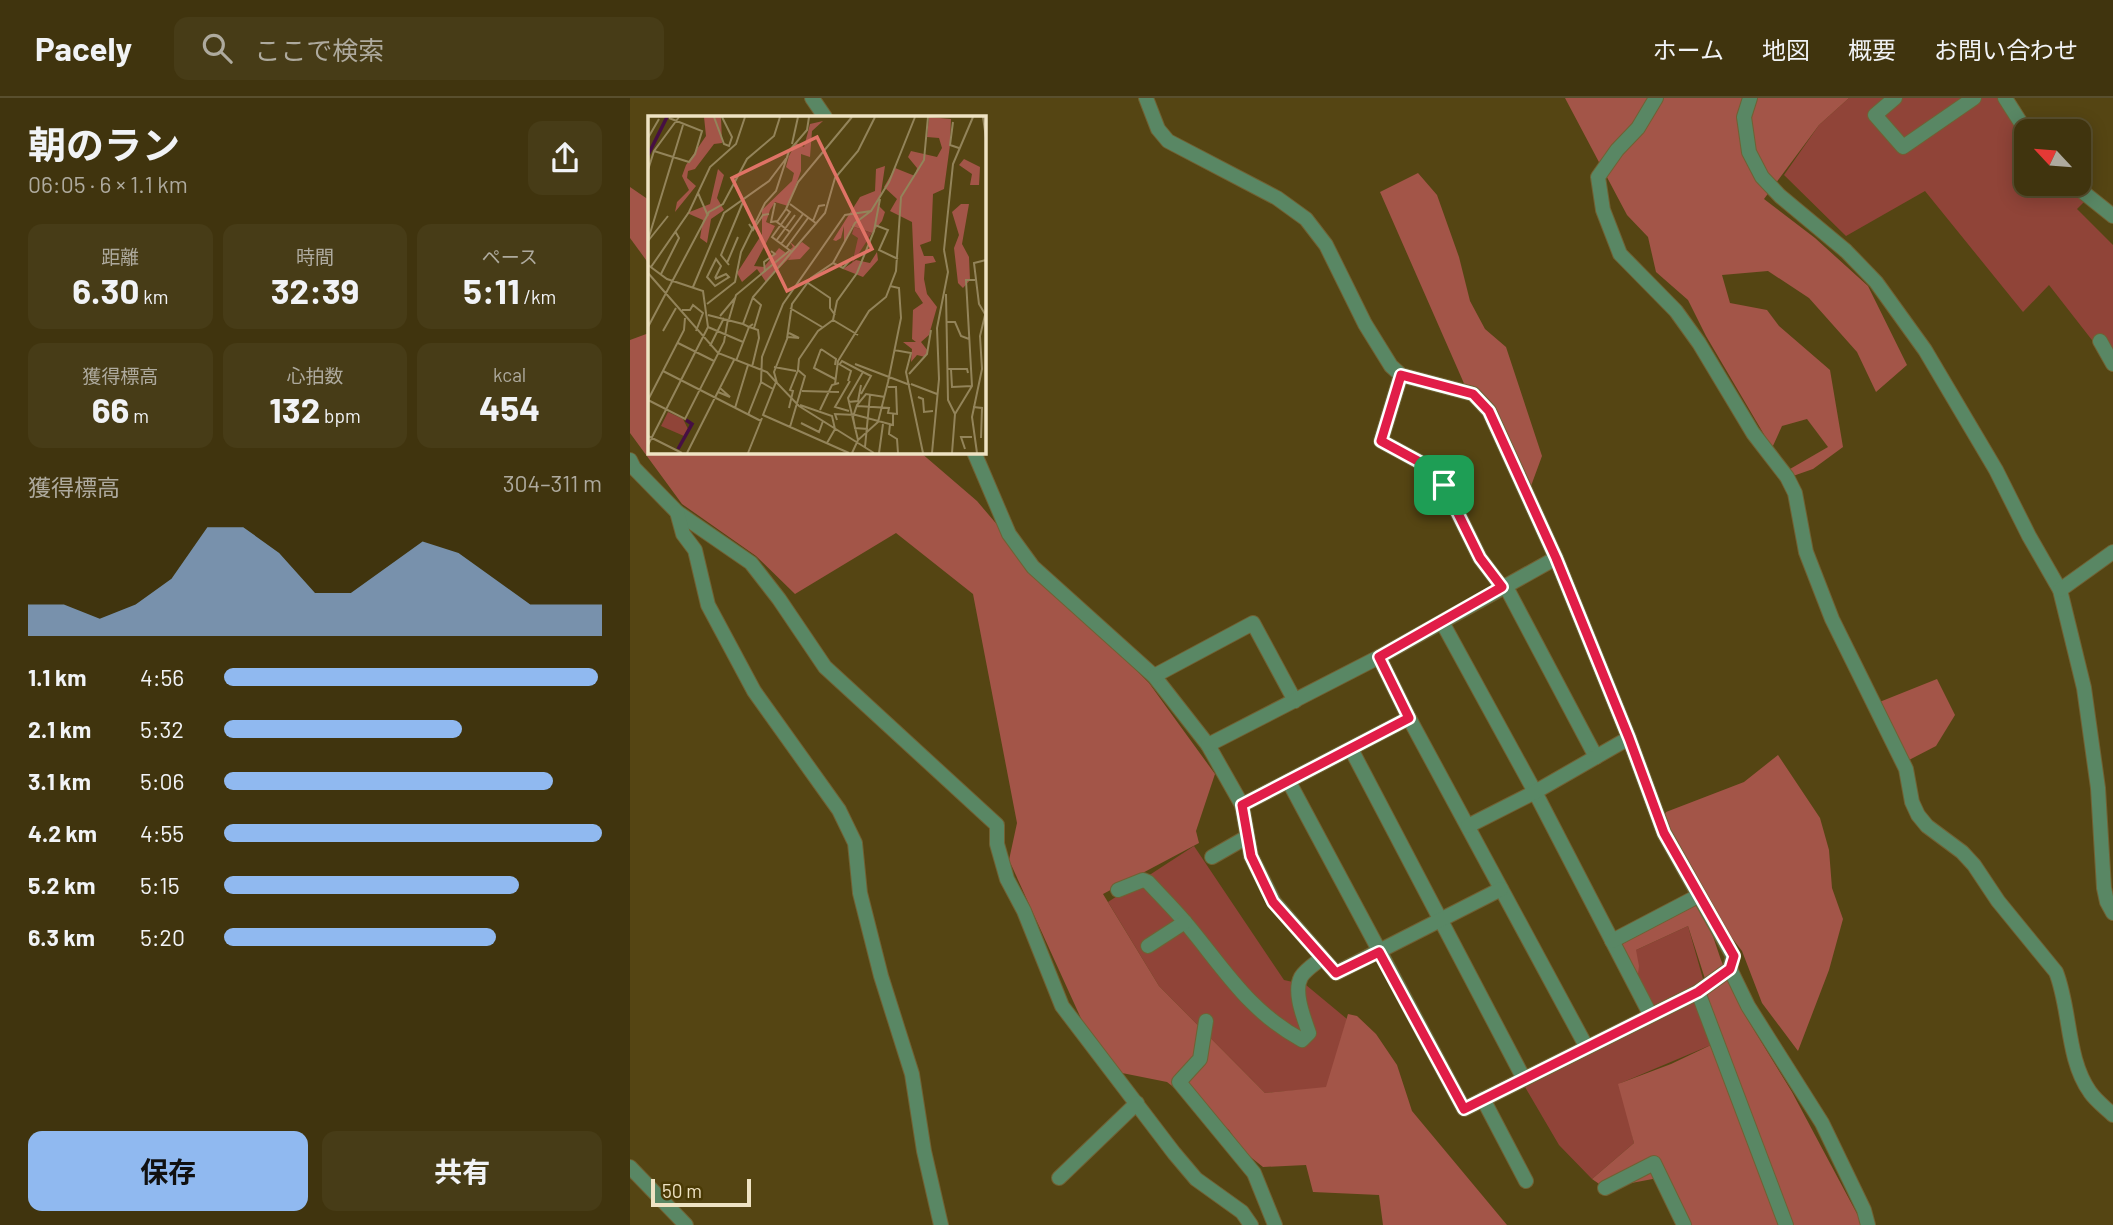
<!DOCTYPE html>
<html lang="ja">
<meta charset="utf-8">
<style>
:root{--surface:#40340e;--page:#473c17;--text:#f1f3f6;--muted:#aeaa9e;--line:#594f2e;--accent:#90b9f0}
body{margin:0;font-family:Barlow,"Noto Sans JP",sans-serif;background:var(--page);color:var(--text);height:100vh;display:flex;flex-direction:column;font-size:26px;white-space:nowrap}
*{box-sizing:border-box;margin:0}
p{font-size:23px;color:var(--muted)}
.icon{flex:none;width:38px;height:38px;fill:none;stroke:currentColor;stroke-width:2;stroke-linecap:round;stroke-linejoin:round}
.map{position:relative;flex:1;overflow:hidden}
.panel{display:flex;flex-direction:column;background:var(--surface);width:630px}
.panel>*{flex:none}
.needle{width:46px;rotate:296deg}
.fabs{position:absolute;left:1384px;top:21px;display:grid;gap:14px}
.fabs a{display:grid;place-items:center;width:77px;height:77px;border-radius:14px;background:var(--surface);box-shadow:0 4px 18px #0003,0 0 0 2px var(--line);font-size:35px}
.scale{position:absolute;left:21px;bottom:18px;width:100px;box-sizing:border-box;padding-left:7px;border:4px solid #efe3c4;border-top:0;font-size:19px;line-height:24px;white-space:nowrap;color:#efe3c4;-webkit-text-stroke:5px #4a3a05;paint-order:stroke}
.pin{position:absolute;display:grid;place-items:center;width:60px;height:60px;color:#fff;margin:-30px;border-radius:14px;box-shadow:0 4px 10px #0006}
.round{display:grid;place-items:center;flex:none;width:74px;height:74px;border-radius:14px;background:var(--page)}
.summary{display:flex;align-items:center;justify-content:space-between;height:119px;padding:0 28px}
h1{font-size:38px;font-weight:700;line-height:52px}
.stats{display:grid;grid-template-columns:repeat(3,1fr);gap:10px;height:119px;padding:7px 28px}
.stats div{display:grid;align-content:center;border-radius:14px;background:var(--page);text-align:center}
.stats b{font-size:35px;font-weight:700}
.stats small{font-size:19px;font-weight:400}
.stats p{font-size:19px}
.chart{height:196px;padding:14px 28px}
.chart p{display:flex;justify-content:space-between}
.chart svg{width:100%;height:126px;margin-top:7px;fill:var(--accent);opacity:.7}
.button{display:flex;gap:14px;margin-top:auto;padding:14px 28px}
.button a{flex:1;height:80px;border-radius:14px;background:var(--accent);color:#111;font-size:28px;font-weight:700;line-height:80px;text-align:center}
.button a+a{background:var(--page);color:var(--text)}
ul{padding:0 28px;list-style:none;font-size:23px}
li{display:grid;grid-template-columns:112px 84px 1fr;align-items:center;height:52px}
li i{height:18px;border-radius:9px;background:var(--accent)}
header{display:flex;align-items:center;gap:42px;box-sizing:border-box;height:98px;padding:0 35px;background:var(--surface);border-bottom:2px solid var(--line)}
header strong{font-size:33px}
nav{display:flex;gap:38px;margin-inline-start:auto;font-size:24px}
.search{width:490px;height:63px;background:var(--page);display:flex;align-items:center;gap:18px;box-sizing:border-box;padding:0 24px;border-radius:14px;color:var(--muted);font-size:26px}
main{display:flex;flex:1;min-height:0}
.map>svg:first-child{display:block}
</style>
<header>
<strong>Pacely</strong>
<div class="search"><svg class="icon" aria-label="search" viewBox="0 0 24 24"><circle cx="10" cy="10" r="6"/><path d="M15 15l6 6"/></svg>ここで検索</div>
<nav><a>ホーム</a><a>地図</a><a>概要</a><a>お問い合わせ</a></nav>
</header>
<main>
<section class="panel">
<div class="summary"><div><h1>朝のラン</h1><p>06:05 · 6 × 1.1 km</p></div><a class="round"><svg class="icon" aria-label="share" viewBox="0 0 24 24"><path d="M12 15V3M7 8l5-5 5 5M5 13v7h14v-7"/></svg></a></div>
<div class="stats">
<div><p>距離</p><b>6.30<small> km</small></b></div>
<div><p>時間</p><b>32:39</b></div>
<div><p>ペース</p><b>5:11<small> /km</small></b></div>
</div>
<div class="stats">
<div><p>獲得標高</p><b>66<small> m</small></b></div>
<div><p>心拍数</p><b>132<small> bpm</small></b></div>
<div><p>kcal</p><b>454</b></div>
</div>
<div class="chart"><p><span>獲得標高</span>304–311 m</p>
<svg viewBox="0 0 160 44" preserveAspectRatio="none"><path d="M0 44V33L10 33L20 38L30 33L40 24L50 6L60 6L70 15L80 29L90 29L100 20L110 11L120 15L130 24L140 33L150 33L160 33V44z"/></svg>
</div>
<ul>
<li><b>1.1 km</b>4:56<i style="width:99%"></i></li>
<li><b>2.1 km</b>5:32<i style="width:63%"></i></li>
<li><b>3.1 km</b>5:06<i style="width:87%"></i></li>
<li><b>4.2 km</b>4:55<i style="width:100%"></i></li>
<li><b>5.2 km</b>5:15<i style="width:78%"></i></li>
<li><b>6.3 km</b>5:20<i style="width:72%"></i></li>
</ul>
<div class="button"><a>保存</a><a>共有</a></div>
</section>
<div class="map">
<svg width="1483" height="1127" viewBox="0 0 1483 1127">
<rect width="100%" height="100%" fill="#554513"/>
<!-- green -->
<g fill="#904438">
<path d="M1219 0H1376L1396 33V86H1442L1455 103 1447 111 1483 147V269L1419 187 1393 214 1295 93 1216 138 1154 77 1189 27Z"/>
<path d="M564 748 654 882 676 887 717 921 697 990 635 995 529 888 478 804Z"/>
<path d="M1058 828 1075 888 1081 947 991 985 1004 1045 962 1081 929 1047 895 989 978 943 1020 916 1005 886 1006 852Z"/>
</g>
<!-- forest -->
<g fill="#a35548">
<path d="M935 0H1219L1189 27 1134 101 1185 140 1238 188 1277 267 1246 294 1227 254 1179 200 1138 173 1092 177 1100 205 1137 212 1149 228 1200 272 1213 349 1183 371 1163 378 1160 371 1198 349 1177 321 1152 328 1142 350 1076 238 1058 202 1026 174 1018 139 997 117Z"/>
<path d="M788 75 807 97 829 159 840 203 855 231 876 249 912 358 901 388 878 366 853 307 836 290 750 94Z"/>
<path d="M0 89 19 102V166L0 140Z"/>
<path d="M19 235V354H290L347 403 403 469 519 585 585 676 566 733 569 745 473 796 529 888 635 995 696 989 718 916 727 918 746 936 767 967 782 1013 877 1127H753L749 1097 683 1094 676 1067 633 1069 613 1053 599 1032 537 984 492 975 459 938 379 762 387 725 343 496 266 435 165 496 126 458 52 406 0 335V242Z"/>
<path d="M1307 581 1325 617 1306 648 1279 662 1247 605Z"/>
<path d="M1148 657 1190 720 1199 752 1202 790 1213 821 1199 872 1168 953 1132 905 1112 853 1067 795 1032 722 1036 714 1114 684Z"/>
<path d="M1071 803 1091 862 1113 914 1162 994 1233 1127H1053L1028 1080 975 1090 962 1081 1004 1045 988 986 1041 966 1081 947 1070 916 1077 887 1058 828 1006 852 1009 868 1008 876 999 875 985 845Z"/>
</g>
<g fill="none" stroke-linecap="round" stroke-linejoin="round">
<!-- street casing -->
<g stroke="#716133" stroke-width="16">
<g id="street">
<path d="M182 0 195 19"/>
<path d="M516 0 528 31 538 43 647 100 676 121 696 147 735 226 761 268 771 277 843 296 859 313 926 460 999 640 1034 735 1103 858 1100 871 1068 894 834 1011 659 684"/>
<path d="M1026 0 1008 30 987 52 968 79 973 112 990 156 1046 213 1069 245 1123 335 1157 379 1165 395 1176 454 1202 521 1276 671 1282 704 1288 717 1297 728 1332 754 1344 767 1368 803 1426 874C1441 912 1436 960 1460 994 1466 1003 1476 1010 1483 1017"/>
<path d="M1120 0 1114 19 1119 54 1132 79 1150 98 1216 153 1246 184 1295 252 1366 372 1399 438 1430 492 1454 590 1468 690 1474 790 1477 804 1483 815"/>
<path d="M1265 0 1245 17 1273 49 1344 0"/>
<path d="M1375 0 1396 33"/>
<path d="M1443 86 1483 118"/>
<path d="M1470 243 1483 266"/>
<path d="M771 277 751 343 797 368 814 387 850 460 872 489"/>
<path d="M344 354 379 436 403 469 524 578 578 647 612 707 779 620"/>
<path d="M0 362 4 370 47 414 121 465 149 501 195 569 367 727V746L377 781 394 813 432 908 544 1055 566 1081 612 1114 621 1127"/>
<path d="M47 414 53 436 65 452 78 507 124 593 209 712 225 745 230 795 251 878 282 976 294 1053 311 1127"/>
<path d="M875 487 966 659"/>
<path d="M1430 492 1483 454"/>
<path d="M812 524 905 694 1020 916"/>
<path d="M749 559 779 620 956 948"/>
<path d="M524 578 623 525 665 603"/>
<path d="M578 647 749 559 926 460"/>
<path d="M721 651 894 981"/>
<path d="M612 707 621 758 644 804 706 875 871 791"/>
<path d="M838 728 905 694 999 640"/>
<path d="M582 759 617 739"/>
<path d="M488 792 513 782 518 784C530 797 543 810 555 824 593 869 618 913 672 942L679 935C674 920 663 894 671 879 675 872 686 865 692 860"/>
<path d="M982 843 1068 798"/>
<path d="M518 848 555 824"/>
<path d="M1100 871 1118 908 1192 1025 1234 1112 1238 1127"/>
<path d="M1068 894 1156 1127"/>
<path d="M576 923 570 961 549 984 624 1075 645 1127"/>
<path d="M853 1001 896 1083"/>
<path d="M0 1069 56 1127"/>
<path d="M429 1080 507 1005"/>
<path d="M975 1090 1024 1065 1054 1127"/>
</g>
</g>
<!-- street -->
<use href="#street" stroke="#598764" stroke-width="14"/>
</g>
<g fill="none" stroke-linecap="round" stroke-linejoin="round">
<!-- route casing -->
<g stroke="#fff" stroke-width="14">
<path id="route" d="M771 277 843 296 859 313 926 460 999 640 1034 735 1104 858 1100 871 1068 894 834 1011 749 854 706 875 643 804 621 758 612 707 779 620 749 559 872 489 850 460 814 387 797 368 751 343Z"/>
</g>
<!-- route -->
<use href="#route" stroke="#e11d48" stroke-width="9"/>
</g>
<!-- overview -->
<g transform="translate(18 18)">
<rect width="338" height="338" fill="#554513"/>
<path d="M206 111 224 117 204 148 210 122 204 118ZM20 296 35 303 40 313 36 320 13 310Z" fill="#904438"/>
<path d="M56 1H73L74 27 66 28 47 53 40 55 39 62 48 70 27 96 29 86 41 74 34 60 38 49 58 20ZM281 1 303 3 302 29 296 73 285 78 283 125 272 129 276 140H285L288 146 277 148 276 163 279 178 289 191 281 219 273 226 280 235 277 241 269 239 263 246 264 233 255 226H268L264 223 265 194 275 187 267 175 264 106 242 95 249 83 236 71 247 52 267 60 269 52 260 41 263 35 289 41 294 32 291 22 279 21ZM175 5 164 15 162 41 153 38V55L140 90 127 86 122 94 118 106 127 110 106 150 116 151 131 132 138 137 145 131 142 126 148 131 154 126 162 132 152 143 140 144 143 140 118 166 109 153 94 166 89 157 114 118V94L144 65 146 57 138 51 141 40 148 27 156 31 162 8ZM316 43 332 51 331 69H322L324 58 311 49ZM237 50 231 90 237 96 234 105 224 117 204 110 196 127V110L193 122 188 125 185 124 212 81 227 75 228 53ZM70 53 76 59 69 82 76 94 63 103 59 127 52 122 55 104 39 97 62 88ZM313 88H321L314 128 321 141 322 164 315 172 310 167 306 132 311 119 304 96ZM229 136 230 144 215 161 195 153 208 144 222 147Z" fill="#a35548"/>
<path fill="none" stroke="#460f43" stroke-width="3.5" d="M0 39 19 1M30 333 44 308 38 304"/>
<path fill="none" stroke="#93845a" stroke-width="2" d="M66 1 76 28 81 30 84 21 74 1M335 1 338 22M305 6 302 29 311 32M0 22 11 3M144 28 150 1M6 35 41 46 47 38 54 15 21 2M0 54 6 35 31 1M50 77 60 100M127 87 123 106 130 105M142 88 169 108M138 93 129 106 142 116M223 95 207 107 185 147 163 162 144 188 139 223 126 256 129 267 151 290 226 337M165 105 171 90 177 89M101 108 105 114 115 99 121 98M227 109 240 114 231 134 250 143M0 124 35 9M0 125 20 100M128 125 147 99M133 128 155 98M138 132 160 102M296 134 305 48 325 1M144 136 124 121 142 96 138 93 150 66 204 1M79 147 90 121M185 147 195 152 205 141M0 149 19 163 55 175 60 211 0 329M81 149 73 139 95 86M3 151 41 96 62 51 88 28 97 1M117 156 116 146 127 138 123 135M0 157 70 237 119 256 128 266 115 299 201 337M13 158 31 122 27 115M67 163 78 158 81 161 67 170 59 161 68 143 73 150 67 162M160 167 182 182V192L187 199M45 171 76 97 121 65 140 40M298 178 300 284 307 298 304 337M105 182 113 189 106 212M59 188 87 166 93 136 117 87 128 75 141 35 159 14 161 1M142 192 174 211M34 194H42L45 189 55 197 48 215M337 198 331 188 326 147 338 144M60 199 95 208M72 200 87 182M81 203 88 179 141 135M185 204 210 219M299 206H307L313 220 321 223M0 211 61 96 75 88 99 43 126 20 132 1M60 211 95 226M15 215 28 192M140 221 151 222 141 217M30 227 66 245M62 230 76 202M173 233 166 252 187 263M173 233 188 243 187 249M246 234 263 237 258 256 275 337M88 245 101 211 95 208 105 181 177 97 187 62 210 35 227 1M191 248 203 255 200 265M207 248 262 269M191 249 194 245 215 256 200 282 210 324M104 251 111 222 110 214 101 211 105 208M126 251 148 255M299 253H319L320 257M303 253 304 271 324 270M15 255 113 305M261 258 279 238 283 214M113 266 114 241 135 188 197 99 223 95 241 66 267 1M187 268 190 245 221 195 238 181 248 155 253 81 276 44 280 1M263 268 289 278M154 275 191 276M70 276 82 281 72 272M213 278 223 260 215 256M270 281 275 283 276 296 285 295M0 284 37 303 76 226 80 203M0 284 36 214 37 202M200 286 210 285 213 269M152 289 184 300 187 313 179 327M209 290 241 292 240 297 249 298 248 271H240M325 291 334 292 333 322M87 292 100 249M141 292 145 275 142 274 150 254M172 294 184 269 191 267M201 295 187 291 202 265M307 298 324 270 318 164H327M100 299 113 266 125 273M189 304 187 298 208 299 245 309V298M153 307 171 316 175 305M242 308 241 318 249 323 250 337M142 311 157 260 150 254 151 243 170 215 185 204 189 185 209 157 226 115 232 83M220 313 207 312 205 301 209 289 218 278 237 281M0 320 34 337M217 331 222 279M317 333 313 321H324M39 337 86 244M100 337 114 302M204 337 210 324 230 306 240 266 253 202 251 172 242 170M231 337 235 308M284 337 291 263 289 212 300 156 296 134M329 337 324 301 334 253 332 220 338 195"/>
<path fill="#e07366" fill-opacity="0.15" stroke="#e07366" stroke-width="3.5" d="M169 21 224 133 139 175 84 62Z"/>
<rect width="338" height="338" fill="none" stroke="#efe3c4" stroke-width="3.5"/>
</g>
</svg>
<div class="fabs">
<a><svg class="needle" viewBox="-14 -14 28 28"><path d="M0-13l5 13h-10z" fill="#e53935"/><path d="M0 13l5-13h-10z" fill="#aeaa9e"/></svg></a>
</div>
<div class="scale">50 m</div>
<div class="pin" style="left:814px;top:387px;background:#1e9e55"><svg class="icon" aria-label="arrive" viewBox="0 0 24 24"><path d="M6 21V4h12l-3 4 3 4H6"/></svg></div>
</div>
</main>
